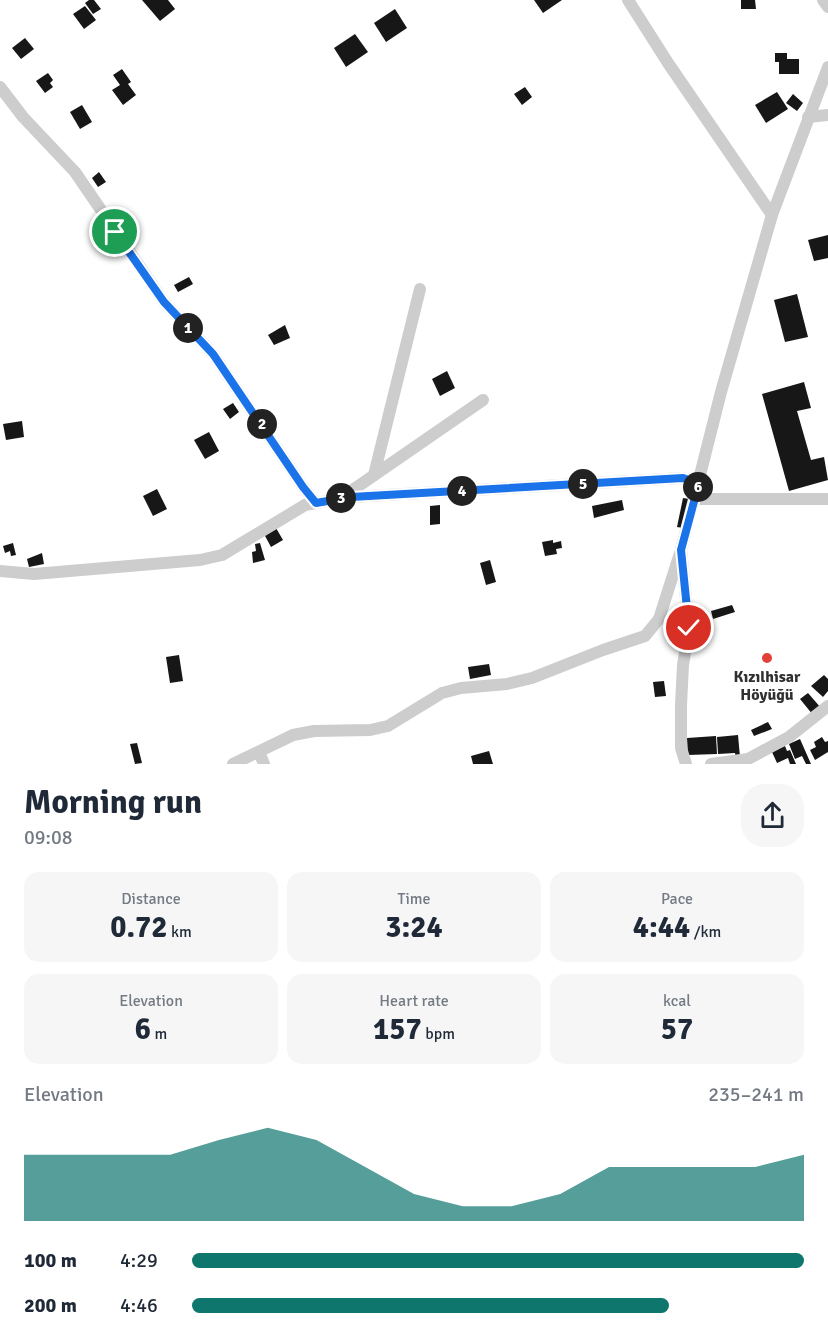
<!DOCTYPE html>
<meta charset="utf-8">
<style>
:root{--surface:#fff;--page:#f6f6f7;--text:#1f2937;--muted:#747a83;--accent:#0f766e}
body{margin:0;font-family:Signika,sans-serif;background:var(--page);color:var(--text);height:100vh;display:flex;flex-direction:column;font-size:22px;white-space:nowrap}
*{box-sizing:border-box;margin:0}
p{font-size:20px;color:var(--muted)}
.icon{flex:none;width:33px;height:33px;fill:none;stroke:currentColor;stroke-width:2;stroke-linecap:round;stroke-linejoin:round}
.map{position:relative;height:764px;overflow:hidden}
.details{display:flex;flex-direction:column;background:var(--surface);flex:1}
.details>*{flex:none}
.pin{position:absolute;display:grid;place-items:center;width:51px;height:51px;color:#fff;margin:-26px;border:3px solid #fff;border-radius:50%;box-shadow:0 2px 6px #0007}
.km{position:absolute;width:30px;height:30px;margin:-15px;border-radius:50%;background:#222;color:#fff;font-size:16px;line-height:30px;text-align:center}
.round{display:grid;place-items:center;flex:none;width:63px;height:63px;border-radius:24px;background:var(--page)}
.headline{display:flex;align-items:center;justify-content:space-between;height:102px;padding:0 24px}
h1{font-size:33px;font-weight:800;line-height:45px}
.figures{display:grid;grid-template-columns:repeat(3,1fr);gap:9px;height:102px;padding:6px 24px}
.figures div{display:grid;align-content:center;border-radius:15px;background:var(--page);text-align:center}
.figures b{font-size:30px;font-weight:800}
.figures small{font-size:16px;font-weight:400}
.figures p{font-size:16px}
.chart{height:168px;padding:12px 24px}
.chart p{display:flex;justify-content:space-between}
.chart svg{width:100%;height:108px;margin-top:6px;fill:var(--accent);opacity:.7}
ul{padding:0 24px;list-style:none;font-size:20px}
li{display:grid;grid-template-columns:96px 72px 1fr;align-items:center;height:45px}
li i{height:15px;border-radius:8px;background:var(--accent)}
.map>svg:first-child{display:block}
</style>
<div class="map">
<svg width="828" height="764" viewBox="0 0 828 764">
<rect width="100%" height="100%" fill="#fff"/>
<!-- building -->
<g fill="#171717">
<path d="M89 0H94L101 9 93 14 85 3Z"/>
<path d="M142 0H168L175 9 160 21Z"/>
<path d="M534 0H562L543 13Z"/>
<path d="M741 0H755L756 9H741Z"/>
<path d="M85 6 96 20 84 29 73 14Z"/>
<path d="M395 9 407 28 386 42 374 23Z"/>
<path d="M355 34 368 52 346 67 334 48Z"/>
<path d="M25 38 34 49 21 59 12 48Z"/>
<path d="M775 53H787V59H799V74H779V62H775Z"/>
<path d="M122 69 131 82 128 84 136 95 123 105 112 90 120 85 113 75Z"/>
<path d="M48 73 53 80 50 83 53 87 45 93 36 81Z"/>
<path d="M525 87 532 97 522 105 514 94Z"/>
<path d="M777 92 788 109 766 123 755 105Z"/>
<path d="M793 94 803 103 797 111 786 103Z"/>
<path d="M82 105 92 122 80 129 70 112Z"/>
<path d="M99 172 106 182 98 187 92 178Z"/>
<path d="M828 235V258L814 261 808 240Z"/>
<path d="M189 277 193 284 178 292 174 285Z"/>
<path d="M797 294 808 337 785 342 774 300Z"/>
<path d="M285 325 290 338 274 345 268 335Z"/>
<path d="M447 371 455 388 440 396 432 379Z"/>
<path d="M804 382 811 408 797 411 811 460 824 457 828 480 789 491 762 394Z"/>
<path d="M233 403 239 412 230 419 223 409Z"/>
<path d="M22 421 24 437 6 440 3 424Z"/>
<path d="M209 432 219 451 205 459 194 440Z"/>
<path d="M157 489 167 509 153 516 143 496Z"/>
<path d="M683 498 689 499 683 528 677 527Z"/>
<path d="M622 500 624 510 594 518 592 506Z"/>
<path d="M440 505V524L430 525V506Z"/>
<path d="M276 528 283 540 271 547 264 534Z"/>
<path d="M553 540V543L561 541 562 548 556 549 557 554 545 556 542 542Z"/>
<path d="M13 543 16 555 11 556 10 551 5 553 3 546Z"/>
<path d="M260 543 265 560 253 563 252 552 256 551 255 544Z"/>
<path d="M42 553 44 564 29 567 27 559Z"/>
<path d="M490 560 496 582 486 585 480 563Z"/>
<path d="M732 605 735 612 713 619 711 611Z"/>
<path d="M179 655 183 681 170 683 166 657Z"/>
<path d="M489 664 491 675 470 679 468 667Z"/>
<path d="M824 675 828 679V691L823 697 811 686Z"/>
<path d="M664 681 666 696 655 697 653 682Z"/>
<path d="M808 693 821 708 813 715 800 699Z"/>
<path d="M768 722 772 729 754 736 751 730Z"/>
<path d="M738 735 740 757 736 759 735 753 718 754 717 737Z"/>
<path d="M716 736 717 754 688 755 687 738Z"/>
<path d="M822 737 825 742 828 741V752L815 760 810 750 816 747 814 742Z"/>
<path d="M800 739 811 764H806L802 756 795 759 789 744Z"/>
<path d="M137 743 142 763 135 764 130 744Z"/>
<path d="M785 746 787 751 790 750 796 764H790L788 758 777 763 772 752Z"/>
<path d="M489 751 493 764H473L471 756Z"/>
</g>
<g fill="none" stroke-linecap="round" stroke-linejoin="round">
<!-- minor -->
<g stroke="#cdcdcd" stroke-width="12">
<path d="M628 0 668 63 772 215"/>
<path d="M823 0 828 7"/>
<path d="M828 67 772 215 721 392 694 499H828"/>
<path d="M0 87 23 117 75 172 164 302 213 354 303 487 316 503"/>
<path d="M808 117 828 115"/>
<path d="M374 475 420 289"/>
<path d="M344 496 483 400"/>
<path d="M0 571 34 574 200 560 222 555 305 505 351 497 683 478 699 483"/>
<path d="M259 752 264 764"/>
<path d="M233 764 293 735 314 731 370 730 388 726 442 693 461 688 507 684 532 678 603 650 645 636 659 619 681 550"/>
<path d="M686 764 681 748V705L683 665 689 628 681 550 694 499"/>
<path d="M711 764 748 759 789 737 828 706"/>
</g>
</g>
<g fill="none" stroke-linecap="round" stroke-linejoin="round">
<!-- route casing -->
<g stroke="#fff" stroke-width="12">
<path id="route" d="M115 232 164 302 213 354 303 487 316 503 351 497 683 478 699 483 681 550 689 628"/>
</g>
<!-- route -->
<use href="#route" stroke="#1a73e8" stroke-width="8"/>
</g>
<!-- markers -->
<circle fill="#e34037" stroke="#fff" stroke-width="2" cx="767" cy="658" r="6"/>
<g text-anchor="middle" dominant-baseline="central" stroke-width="6" stroke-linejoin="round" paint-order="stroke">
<!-- poi labels -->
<g font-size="16" font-weight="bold" fill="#303030" stroke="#fff">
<text x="767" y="677">Kızılhisar<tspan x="767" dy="18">Höyüğü</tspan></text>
</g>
</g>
</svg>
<div class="pin" style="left:115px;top:232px;background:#1e9e55"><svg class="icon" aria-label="arrive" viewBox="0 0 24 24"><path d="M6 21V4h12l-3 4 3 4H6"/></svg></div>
<div class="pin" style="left:689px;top:628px;background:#d93025"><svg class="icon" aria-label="check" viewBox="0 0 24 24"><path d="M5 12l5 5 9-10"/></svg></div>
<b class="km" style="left:188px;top:328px">1</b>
<b class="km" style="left:262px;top:424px">2</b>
<b class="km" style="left:341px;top:498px">3</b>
<b class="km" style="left:462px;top:491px">4</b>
<b class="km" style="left:583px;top:484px">5</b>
<b class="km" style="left:698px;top:487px">6</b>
</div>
<section class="details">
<div class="headline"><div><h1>Morning run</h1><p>09:08</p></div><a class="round"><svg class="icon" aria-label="share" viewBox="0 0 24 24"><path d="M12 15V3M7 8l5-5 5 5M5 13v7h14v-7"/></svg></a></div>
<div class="figures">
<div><p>Distance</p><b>0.72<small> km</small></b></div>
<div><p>Time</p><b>3:24</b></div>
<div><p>Pace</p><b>4:44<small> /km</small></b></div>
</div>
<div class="figures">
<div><p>Elevation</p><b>6<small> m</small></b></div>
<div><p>Heart rate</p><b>157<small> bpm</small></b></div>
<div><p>kcal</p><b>57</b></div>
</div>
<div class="chart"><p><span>Elevation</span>235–241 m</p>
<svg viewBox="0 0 160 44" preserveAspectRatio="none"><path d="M0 44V17L10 17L20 17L30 17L40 11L50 6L60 11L70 22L80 33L90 38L100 38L110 33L120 22L130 22L140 22L150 22L160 17V44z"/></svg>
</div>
<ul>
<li><b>100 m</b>4:29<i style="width:100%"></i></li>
<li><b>200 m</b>4:46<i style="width:78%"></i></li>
</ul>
</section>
